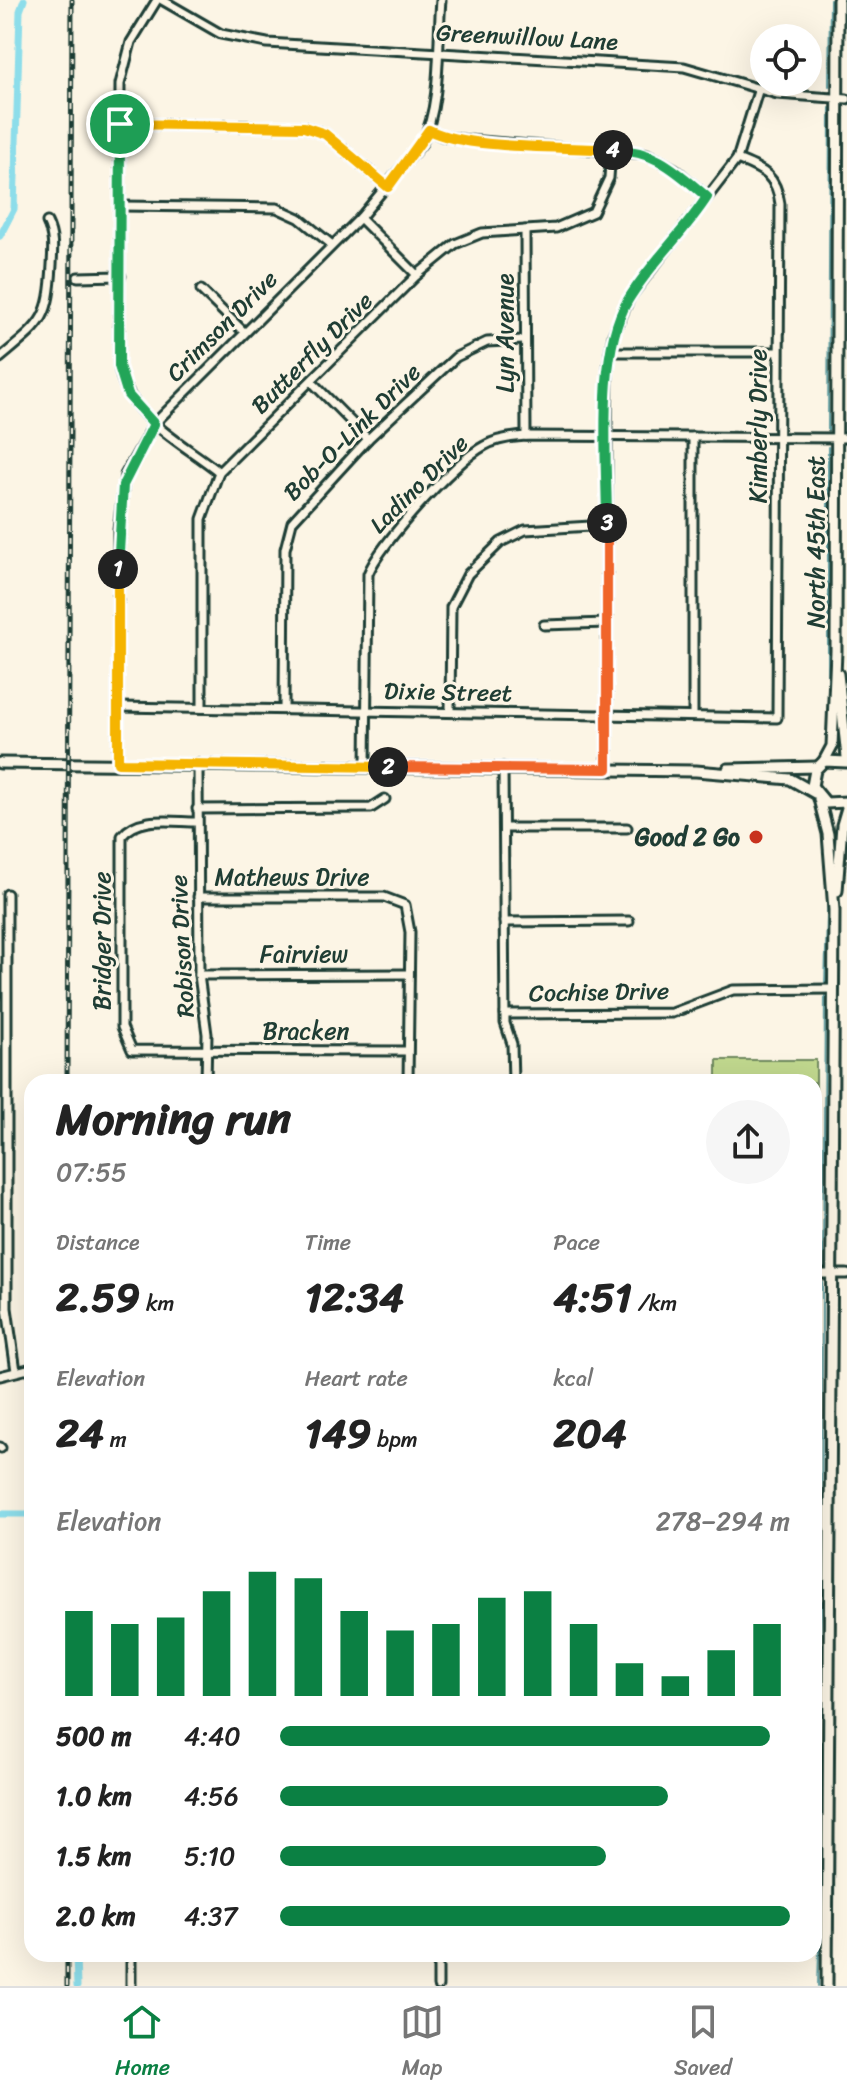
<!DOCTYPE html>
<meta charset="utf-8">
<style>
:root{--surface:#fff;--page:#f6f6f6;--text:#222;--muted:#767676;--line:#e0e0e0;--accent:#0b8043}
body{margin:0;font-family:Sriracha,sans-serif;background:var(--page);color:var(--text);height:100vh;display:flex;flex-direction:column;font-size:30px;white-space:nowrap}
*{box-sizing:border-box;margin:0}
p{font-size:26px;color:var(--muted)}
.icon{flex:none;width:44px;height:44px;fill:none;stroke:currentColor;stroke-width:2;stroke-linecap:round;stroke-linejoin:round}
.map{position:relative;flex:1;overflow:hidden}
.details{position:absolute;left:24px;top:1074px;width:798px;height:888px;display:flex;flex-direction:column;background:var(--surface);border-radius:24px;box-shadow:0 8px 32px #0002}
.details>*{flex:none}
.controls{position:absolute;left:750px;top:24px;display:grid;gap:16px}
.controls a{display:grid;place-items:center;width:72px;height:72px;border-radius:50%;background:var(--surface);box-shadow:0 8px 32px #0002;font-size:40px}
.pin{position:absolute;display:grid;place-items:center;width:68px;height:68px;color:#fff;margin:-34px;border:4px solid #fff;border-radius:50%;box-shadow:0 2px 8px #0007}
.km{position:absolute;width:40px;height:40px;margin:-20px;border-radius:50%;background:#222;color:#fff;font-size:22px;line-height:40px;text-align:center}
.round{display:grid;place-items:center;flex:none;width:84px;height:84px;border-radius:42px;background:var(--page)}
.head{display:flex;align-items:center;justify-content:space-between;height:136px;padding:0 32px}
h1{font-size:44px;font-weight:800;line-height:60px}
.metrics{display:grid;grid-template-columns:repeat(3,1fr);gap:12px;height:136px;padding:8px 32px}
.metrics div{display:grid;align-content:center}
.metrics b{font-size:40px;font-weight:800}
.metrics small{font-size:22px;font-weight:400}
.metrics p{font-size:22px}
.chart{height:224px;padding:16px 32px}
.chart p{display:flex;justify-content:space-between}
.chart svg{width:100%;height:144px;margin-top:8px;stroke:var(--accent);stroke-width:6}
ul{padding:0 32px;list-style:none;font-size:26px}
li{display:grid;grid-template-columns:128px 96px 1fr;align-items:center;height:60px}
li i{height:20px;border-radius:10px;background:var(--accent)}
.dock{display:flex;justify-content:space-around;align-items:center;height:112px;border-top:2px solid var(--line);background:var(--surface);font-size:22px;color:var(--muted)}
.dock a{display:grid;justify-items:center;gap:4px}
.dock .on{color:var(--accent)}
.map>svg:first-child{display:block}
</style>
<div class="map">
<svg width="847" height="1986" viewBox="0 0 847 1986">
<rect width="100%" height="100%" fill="#fcf5e5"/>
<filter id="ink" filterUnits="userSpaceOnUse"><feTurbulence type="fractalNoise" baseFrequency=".0125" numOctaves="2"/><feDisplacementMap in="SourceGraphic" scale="16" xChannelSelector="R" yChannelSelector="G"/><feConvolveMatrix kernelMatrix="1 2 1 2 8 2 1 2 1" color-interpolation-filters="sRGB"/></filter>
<g filter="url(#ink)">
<!-- green -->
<path fill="#c1d88e" stroke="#708a61" stroke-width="2" d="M717 1060H816V1139L814 1082H717Z"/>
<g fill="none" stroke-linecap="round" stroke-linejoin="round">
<!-- stream -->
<g stroke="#619da1" stroke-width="2">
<path d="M829 86 830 0"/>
<path d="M828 431 830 108"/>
<path d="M828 739V447"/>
<path d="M825 985 828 882"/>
<path d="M823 1267 825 995"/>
<path d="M821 1594 822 1282"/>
<path d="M814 1685 819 1673 821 1601"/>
<path d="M814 1910 820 1916 818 1986"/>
</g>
<!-- canal -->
<g stroke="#8dddea" stroke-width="7">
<path d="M0 236 14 209 20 11 24 0"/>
<path d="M0 1514H32"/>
<path d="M76 1954 77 1986"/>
</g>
<!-- minor casing -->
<g stroke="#1f3d34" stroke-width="13">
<g id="minor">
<path d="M157 0 131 42 120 84 119 366C127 417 182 442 219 472"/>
<path d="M162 0 221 34 267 43 684 67 777 94 847 99"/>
<path d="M120 124 304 127 325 134 388 187"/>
<path d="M429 130 442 136 468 140 647 154 675 169 707 197"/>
<path d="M121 206 277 208 299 218 331 244"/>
<path d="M360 218 417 275"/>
<path d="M525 230 526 436"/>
<path d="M78 277 121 276"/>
<path d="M201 290 243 331"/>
<path d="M610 352H778"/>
<path d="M0 358C42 323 49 321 52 265 53 249 54 236 47 222"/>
<path d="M312 382 368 439"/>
<path d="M544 625 607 623"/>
<path d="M119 707 777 718 780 204C776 174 763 170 737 159"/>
<path d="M202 708V519L219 472 417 275 455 244 482 233 556 228 593 212 609 178 611 150"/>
<path d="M284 709 285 549 292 522 368 439 456 357 487 342 523 340"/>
<path d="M450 712 451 607 468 574 501 542 525 530 607 525"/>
<path d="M693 716V437"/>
<path d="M118 763V529L125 475 154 424 360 218 422 143C442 103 437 45 441 0"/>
<path d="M198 764 199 975 207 1034 206 1082"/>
<path d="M366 766 368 574C380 544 455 461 484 446 496 439 511 437 526 436L847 438"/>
<path d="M503 767 505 1023 512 1044 513 1082"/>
<path d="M607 769V437L608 367 613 335 630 297 737 159 759 88"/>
<path d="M197 809 371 808 385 799"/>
<path d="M197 822C172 822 139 815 122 836V1027L132 1050 406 1051"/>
<path d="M504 828H627"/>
<path d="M7 894V1308L16 1371"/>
<path d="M198 897H384L405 905 410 932 408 1082"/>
<path d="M504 922 629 921"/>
<path d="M199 975 409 974"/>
<path d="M505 1014 672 1013 733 990 834 989"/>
<path d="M814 1274H847"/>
<path d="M0 1376 32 1368"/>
<path d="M0 1447 1 1448"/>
<path d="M438 1954V1986"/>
<path d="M131 1986V1954"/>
</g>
</g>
<!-- secondary casing -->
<g stroke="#1f3d34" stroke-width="15">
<g id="secondary">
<path d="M838 674 847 757"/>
<path d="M824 761 832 746 836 651 838 0"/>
<path d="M847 762 824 761 815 770 812 786 826 803 847 802"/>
<path d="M0 763 696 771 790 779 815 793"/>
<path d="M728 769 817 767"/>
<path d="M819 799 828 834 834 910 827 1986"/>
<path d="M837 891 842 825 847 808"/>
</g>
</g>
<!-- minor -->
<use href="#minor" stroke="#fcf5e5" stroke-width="7"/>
<!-- secondary -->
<use href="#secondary" stroke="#fcf5e5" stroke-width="9"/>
<!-- rail casing -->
<g stroke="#1f3d34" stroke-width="5">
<g id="rail">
<path d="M67 1082 72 0"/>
<path d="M67 1986V1954"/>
</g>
</g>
<!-- rail -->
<use href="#rail" stroke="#fcf5e5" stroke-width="2" stroke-dasharray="6" stroke-linecap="butt"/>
</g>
</g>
<g fill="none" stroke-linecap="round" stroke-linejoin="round" filter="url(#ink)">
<!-- split-1 casing -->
<g stroke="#fff" stroke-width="16">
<path id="split-1" d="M118 569 123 485 154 424 128 395 119 366 120 124"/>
</g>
<!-- split-2 casing -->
<g stroke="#fff" stroke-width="16">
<path id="split-2" d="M118 569V763L388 767"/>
</g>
<!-- split-3 casing -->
<g stroke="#fff" stroke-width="16">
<path id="split-3" d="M388 767 607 769V523"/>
</g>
<!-- split-4 casing -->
<g stroke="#fff" stroke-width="16">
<path id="split-4" d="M607 523C607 460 596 354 628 300 650 263 684 233 707 197 677 172 655 149 613 150"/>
</g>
<!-- split-5 casing -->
<g stroke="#fff" stroke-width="16">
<path id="split-5" d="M120 124 304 127 325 134 388 187 429 130C468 150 565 146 613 150"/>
</g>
<!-- split-1 -->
<use href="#split-1" stroke="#22a559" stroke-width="10"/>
<!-- split-2 -->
<use href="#split-2" stroke="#f5b400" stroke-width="10"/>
<!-- split-3 -->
<use href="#split-3" stroke="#f0652b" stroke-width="10"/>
<!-- split-4 -->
<use href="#split-4" stroke="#22a559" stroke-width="10"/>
<!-- split-5 -->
<use href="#split-5" stroke="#f5b400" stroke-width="10"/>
</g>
<!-- markers -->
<circle fill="#c8321e" stroke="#fcf5e5" stroke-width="3" cx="756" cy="837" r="8"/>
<g text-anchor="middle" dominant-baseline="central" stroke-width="6" stroke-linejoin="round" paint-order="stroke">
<!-- street labels -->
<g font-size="24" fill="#1f3d34" stroke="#fcf5e5">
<text transform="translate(527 37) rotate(3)">Greenwillow Lane</text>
<text transform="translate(222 326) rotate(-45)">Crimson Drive</text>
<text transform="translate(505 333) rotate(-90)">Lyn Avenue</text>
<text transform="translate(312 353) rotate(-45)">Butterfly Drive</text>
<text transform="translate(758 426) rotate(-90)">Kimberly Drive</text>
<text transform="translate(352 432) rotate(-45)">Bob-O-Link Drive</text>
<text transform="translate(419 484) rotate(-45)">Ladino Drive</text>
<text transform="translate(816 542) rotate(-90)">North 45th East</text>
<text transform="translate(448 692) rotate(1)">Dixie Street</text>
<text x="292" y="877">Mathews Drive</text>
<text transform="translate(102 941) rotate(-90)">Bridger Drive</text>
<text transform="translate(182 946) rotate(-93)">Robison Drive</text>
<text x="304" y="954">Fairview</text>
<text transform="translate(599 992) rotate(-1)">Cochise Drive</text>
<text x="306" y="1031">Bracken</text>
</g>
<!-- poi labels -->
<g font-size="24" font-weight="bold" fill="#1f3d34" stroke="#fcf5e5" text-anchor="end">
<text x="740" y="837">Good 2 Go</text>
</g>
</g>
</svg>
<div class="controls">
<a><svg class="icon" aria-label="locate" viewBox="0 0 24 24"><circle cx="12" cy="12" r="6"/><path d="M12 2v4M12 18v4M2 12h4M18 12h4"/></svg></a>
</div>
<div class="pin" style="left:120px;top:124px;background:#1e9e55"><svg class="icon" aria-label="arrive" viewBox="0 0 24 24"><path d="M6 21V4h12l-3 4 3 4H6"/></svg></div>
<b class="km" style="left:118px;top:569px">1</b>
<b class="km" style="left:388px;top:767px">2</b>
<b class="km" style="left:607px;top:523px">3</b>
<b class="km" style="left:613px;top:150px">4</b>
<section class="details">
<div class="head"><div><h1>Morning run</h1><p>07:55</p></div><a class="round"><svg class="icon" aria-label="share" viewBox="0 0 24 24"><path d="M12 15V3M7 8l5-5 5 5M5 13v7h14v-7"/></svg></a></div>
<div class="metrics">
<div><p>Distance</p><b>2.59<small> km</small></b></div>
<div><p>Time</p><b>12:34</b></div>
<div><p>Pace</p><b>4:51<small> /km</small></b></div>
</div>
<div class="metrics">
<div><p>Elevation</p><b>24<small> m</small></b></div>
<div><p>Heart rate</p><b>149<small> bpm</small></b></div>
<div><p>kcal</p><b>204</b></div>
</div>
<div class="chart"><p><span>Elevation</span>278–294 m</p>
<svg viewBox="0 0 160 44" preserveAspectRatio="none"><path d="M5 44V18M15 44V22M25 44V20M35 44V12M45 44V6M55 44V8M65 44V18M75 44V24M85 44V22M95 44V14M105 44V12M115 44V22M125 44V34M135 44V38M145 44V30M155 44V22"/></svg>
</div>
<ul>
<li><b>500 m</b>4:40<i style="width:96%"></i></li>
<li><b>1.0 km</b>4:56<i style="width:76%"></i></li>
<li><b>1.5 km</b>5:10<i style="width:64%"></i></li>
<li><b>2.0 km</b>4:37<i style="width:100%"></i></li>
</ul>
</section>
</div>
<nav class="dock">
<a class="on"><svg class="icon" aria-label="home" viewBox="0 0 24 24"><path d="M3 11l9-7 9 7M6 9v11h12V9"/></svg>Home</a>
<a><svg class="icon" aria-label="map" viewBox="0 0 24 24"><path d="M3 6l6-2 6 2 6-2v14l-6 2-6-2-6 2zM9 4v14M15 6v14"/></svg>Map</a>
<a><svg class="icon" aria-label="saved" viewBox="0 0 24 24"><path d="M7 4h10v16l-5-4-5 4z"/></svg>Saved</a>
</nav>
